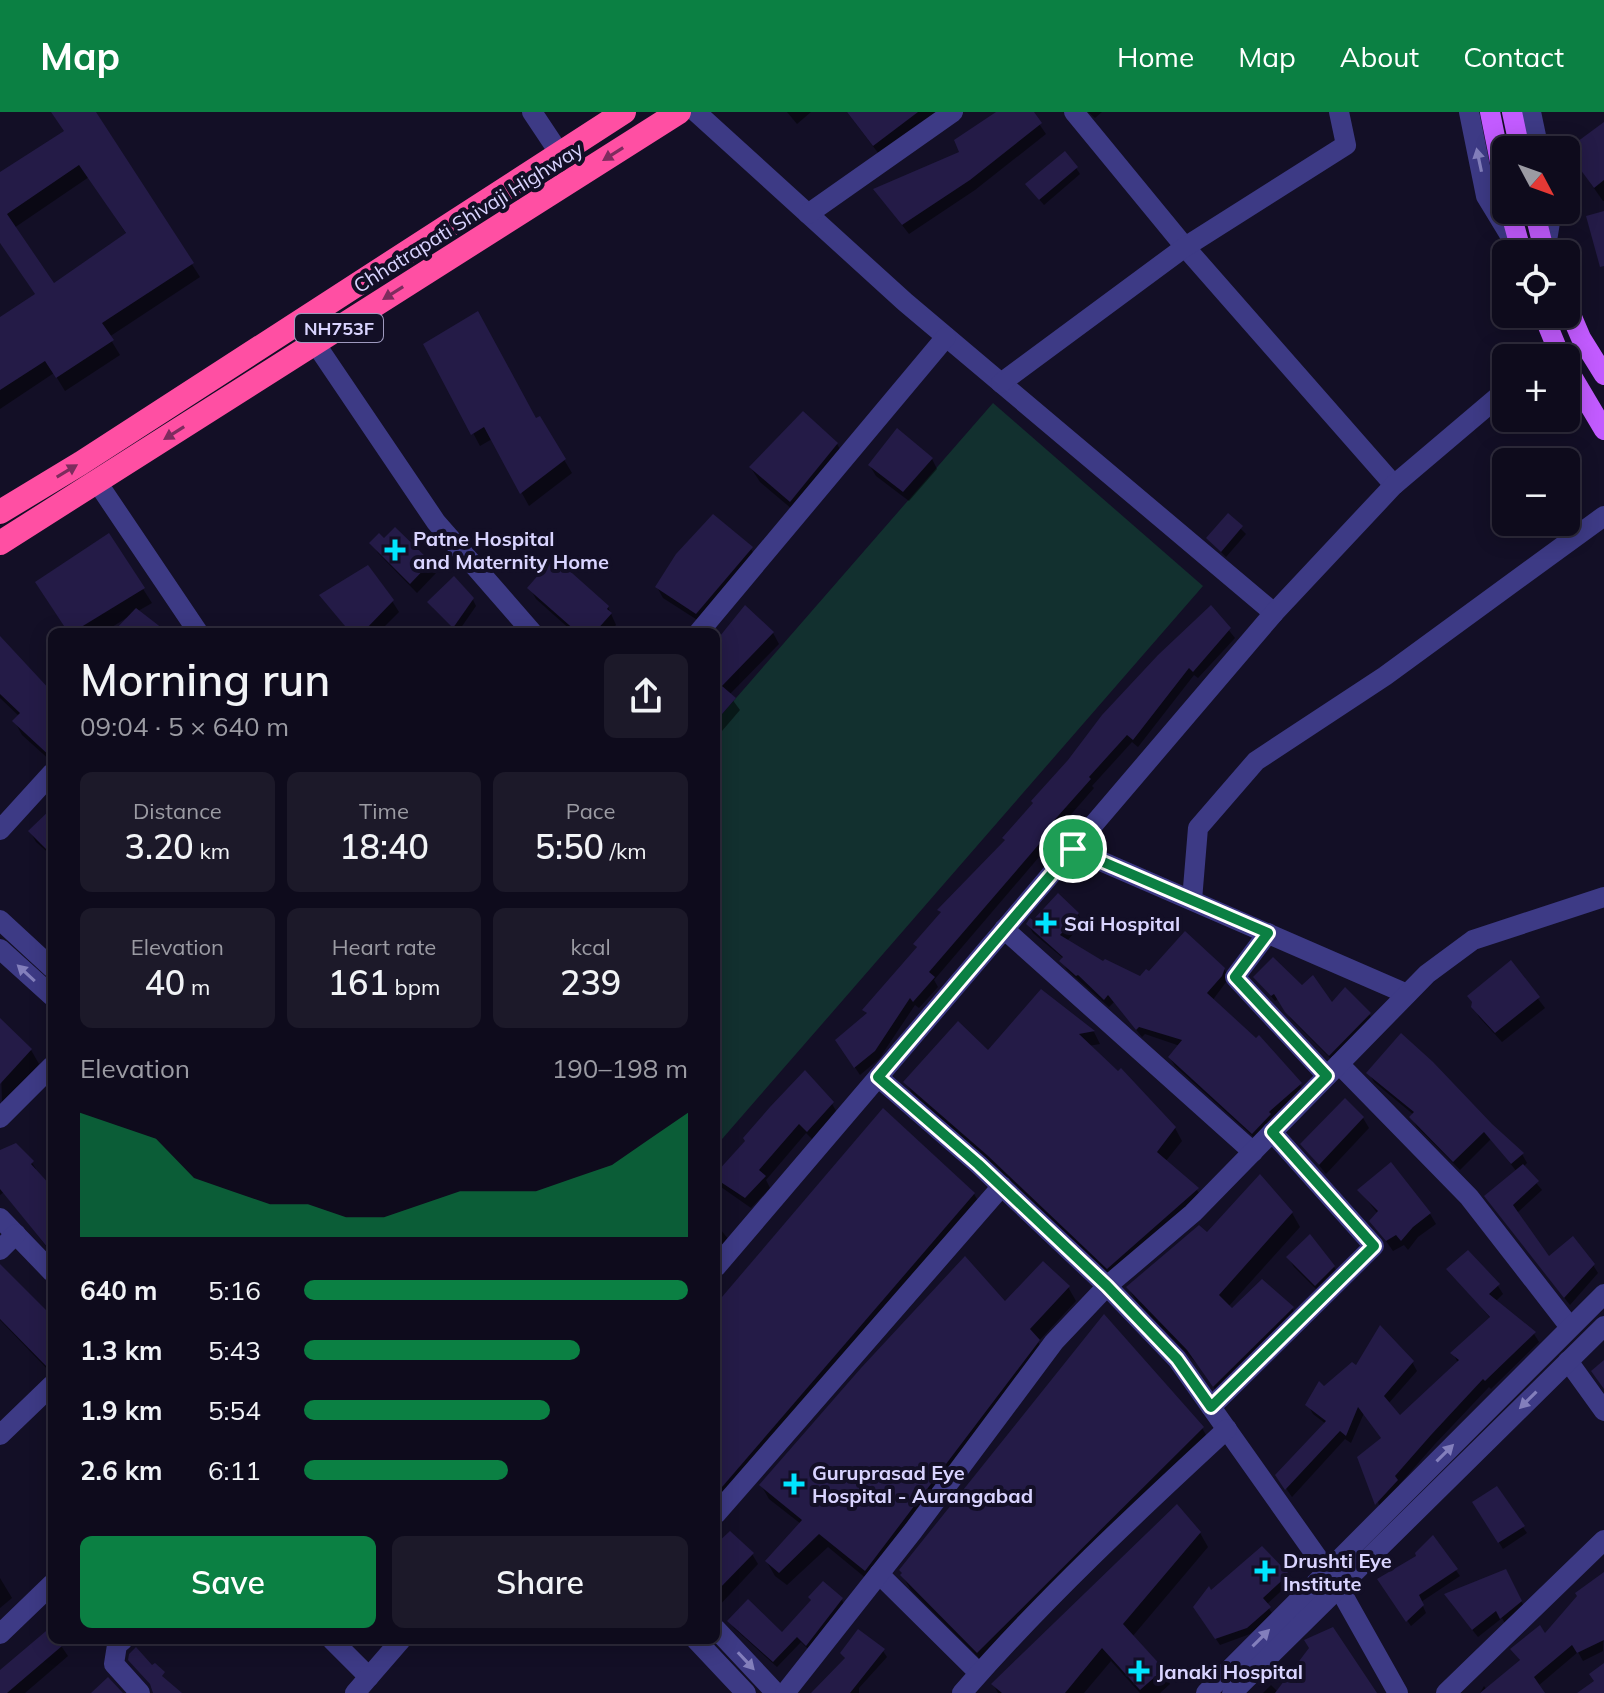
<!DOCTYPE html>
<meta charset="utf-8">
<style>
:root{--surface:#0e0b1c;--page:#1c1929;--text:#f1f3f6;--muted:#9b9ba3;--line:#2e2b3b;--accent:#0b8043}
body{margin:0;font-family:Mulish,sans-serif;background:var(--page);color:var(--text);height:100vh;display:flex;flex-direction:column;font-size:30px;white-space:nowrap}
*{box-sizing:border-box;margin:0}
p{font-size:26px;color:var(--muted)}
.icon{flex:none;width:44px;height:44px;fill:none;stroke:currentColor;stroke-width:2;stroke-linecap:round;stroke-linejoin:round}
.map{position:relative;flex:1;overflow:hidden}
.panel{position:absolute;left:48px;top:516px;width:672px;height:1016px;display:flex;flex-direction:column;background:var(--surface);border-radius:12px;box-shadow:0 4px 20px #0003,0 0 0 2px var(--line)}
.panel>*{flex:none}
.needle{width:52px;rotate:131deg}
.buttons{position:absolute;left:1492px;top:24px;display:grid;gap:16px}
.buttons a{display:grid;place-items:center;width:88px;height:88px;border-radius:12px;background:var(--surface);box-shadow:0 4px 20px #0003,0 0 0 2px var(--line);font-size:40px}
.pin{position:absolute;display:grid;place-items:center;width:68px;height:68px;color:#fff;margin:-34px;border:4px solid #fff;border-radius:50%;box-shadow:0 2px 8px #0007}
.round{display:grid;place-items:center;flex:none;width:84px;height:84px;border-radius:12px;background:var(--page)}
.summary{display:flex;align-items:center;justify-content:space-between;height:136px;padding:0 32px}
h1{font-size:44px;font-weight:600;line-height:60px}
.metrics{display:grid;grid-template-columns:repeat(3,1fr);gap:12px;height:136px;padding:8px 32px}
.metrics div{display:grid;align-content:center;border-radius:12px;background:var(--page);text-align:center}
.metrics b{font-size:34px;font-weight:600}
.metrics small{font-size:22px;font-weight:400}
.metrics p{font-size:22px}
.chart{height:224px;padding:16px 32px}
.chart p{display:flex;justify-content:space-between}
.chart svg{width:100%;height:144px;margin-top:8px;fill:var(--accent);opacity:.7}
.action{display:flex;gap:16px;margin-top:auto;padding:16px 32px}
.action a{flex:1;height:92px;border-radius:12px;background:var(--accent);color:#fff;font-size:32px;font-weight:600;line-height:92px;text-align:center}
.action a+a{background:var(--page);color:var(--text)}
ul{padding:0 32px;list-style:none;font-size:26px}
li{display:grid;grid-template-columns:128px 96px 1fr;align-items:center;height:60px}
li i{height:20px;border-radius:10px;background:var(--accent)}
header{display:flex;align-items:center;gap:48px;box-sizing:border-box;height:112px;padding:0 40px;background:var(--accent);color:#fff}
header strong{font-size:38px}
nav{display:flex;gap:44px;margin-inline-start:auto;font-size:28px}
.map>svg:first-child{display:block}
</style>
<header>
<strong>Map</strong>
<nav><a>Home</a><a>Map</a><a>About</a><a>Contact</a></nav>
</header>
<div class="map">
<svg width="1604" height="1581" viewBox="0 0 1604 1581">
<rect width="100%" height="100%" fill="#130f26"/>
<!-- green -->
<path fill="#12302f" d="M993 291 1203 474 716 1034V609Z"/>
<!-- shadow -->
<g fill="#0007" fill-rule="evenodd">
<path d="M55 0H94L200 165 109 225 120 243 65 279 54 261 0 297V208L36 183 0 130V63L65 20ZM89 65 127 123 53 174 14 116Z"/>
<path d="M787 0H811L797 12Z"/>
<path d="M847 0H944L882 46Z"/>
<path d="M1000 0H1031L1046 22 975 78 909 122 875 78 961 41Z"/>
<path d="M1088 0H1102L1095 6Z"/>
<path d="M1604 12V89H1603L1568 39Z"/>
<path d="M1076 56 1080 62 1044 93 1032 79Z"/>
<path d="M426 233 535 308 539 306 572 361 529 394 492 327 480 334Z"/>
<path d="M837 332 845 346 799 403 760 370 751 356Z"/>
<path d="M932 347 937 357 909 389 876 364 870 354Z"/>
<path d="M1228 404 1246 422 1226 445 1208 427Z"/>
<path d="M372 431 430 451 436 461 417 481 378 441Z"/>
<path d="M751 437 757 447 702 511 663 486 657 475Z"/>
<path d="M530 476 608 495 616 513 610 520H573L536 487Z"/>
<path d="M143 477 152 491 138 499 164 520H116L128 505 104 520H69Z"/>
<path d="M322 483 392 489 399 500 379 520H350Z"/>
<path d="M473 488 476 494 458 520 433 496Z"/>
<path d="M745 496 773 521 779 532 729 583 740 598 716 626V532Z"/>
<path d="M1211 496 1235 526 1198 566 1194 563 1138 635 1132 630 1092 674 1094 676 1054 722 1056 725 934 868 938 875 919 896 915 893 879 947 860 963 842 936 868 903 865 898 918 837 915 832 942 802 940 798 1006 729Z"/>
<path d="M265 514 273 520H260Z"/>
<path d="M0 527 47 578 52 573V650L22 623 15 610 20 605 0 586Z"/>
<path d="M52 699V744L36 730 30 719Z"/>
<path d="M1058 784 1078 802 1083 811 1066 830 1104 852 1140 866 1224 857 1229 866 1212 889 1300 973 1305 981 1258 1029 1175 954 1170 946 1180 934 1145 922 1142 925 1114 890 1109 895 1067 858 1062 849 1064 847 1033 821 1028 812 1034 811Z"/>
<path d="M1511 851 1545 896 1502 930 1479 905 1473 894Z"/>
<path d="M1255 865 1302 876 1332 893 1369 902 1373 908 1333 949 1291 907 1279 886 1275 889Z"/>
<path d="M1041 879 1094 920 1100 932 1088 934 1175 1016 1182 1029 1165 1050 1197 1078 1204 1090 1116 1168 996 1055 913 983 906 970 988 940Z"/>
<path d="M0 910 31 938 39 952 2 993Z"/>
<path d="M1369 961 1490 1014 1522 1042 1527 1051 1523 1055 1542 1078 1517 1101 1549 1147 1593 1153 1598 1161 1570 1193 1491 1092 1517 1060 1491 1027 1460 1058 1417 1015 1412 1006 1414 1003 1374 970Z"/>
<path d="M832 992 838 1002 814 1029 806 1021 766 1068 770 1076 751 1096 721 1075 716 1064 747 1030Z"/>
<path d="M1363 1006 1369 1016 1326 1062 1302 1032Z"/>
<path d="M0 1040 32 1051 36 1057 34 1059 52 1078V1142L4 1080 0 1083Z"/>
<path d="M1260 1065 1292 1101 1300 1115 1228 1195 1232 1198 1292 1196 1300 1210 1222 1287 1197 1252 1136 1189 1128 1175 1207 1123Z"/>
<path d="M1360 1079 1430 1102 1436 1112 1418 1125 1408 1138 1404 1133 1393 1139 1372 1109 1378 1102Z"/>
<path d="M974 1082 982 1096 716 1404V1195Z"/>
<path d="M716 1112 729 1128 716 1142Z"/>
<path d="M1288 1145 1334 1155 1340 1165 1322 1183 1294 1155Z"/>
<path d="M0 1156 52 1209V1262L0 1208Z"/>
<path d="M1449 1157 1498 1174 1503 1182 1495 1190 1534 1222 1539 1230 1491 1277 1489 1275 1435 1332 1399 1373 1401 1378 1382 1400 1360 1345 1382 1327 1364 1301 1351 1331 1345 1327 1292 1385 1283 1372 1326 1312 1313 1302 1308 1293 1324 1277 1356 1257 1412 1250 1417 1259 1388 1292 1400 1306 1458 1251 1453 1241 1491 1207Z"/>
<path d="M1068 1175 1076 1189 1038 1230 1046 1243 873 1472 828 1435 787 1473 775 1464 767 1450 801 1412 769 1387 761 1373 1005 1192Z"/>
<path d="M1202 1316 1210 1330 986 1553 911 1478 902 1463Z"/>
<path d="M1496 1377 1527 1421 1503 1437 1475 1391Z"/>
<path d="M1200 1421 1208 1435 1132 1525 1162 1558 1170 1572 1160 1581H1140L1111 1549 1084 1581H998L993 1572Z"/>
<path d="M1433 1426 1460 1464 1421 1490 1426 1501 1411 1514 1383 1474 1418 1445Z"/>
<path d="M716 1435 752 1442 758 1452 717 1496Z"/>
<path d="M1505 1459 1526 1498 1507 1515 1502 1506 1478 1525 1451 1491Z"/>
<path d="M1604 1462 1603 1539 1583 1549 1578 1540 1538 1574 1543 1581H1480L1484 1574 1487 1578 1521 1550 1513 1537 1545 1524Z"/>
<path d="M1287 1463 1291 1470 1266 1493 1273 1502 1250 1522 1220 1533 1199 1502 1211 1481Z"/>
<path d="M0 1466 12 1486 0 1496Z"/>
<path d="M842 1488 845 1494 810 1539 801 1530 777 1555 734 1516 730 1509 782 1523Z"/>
<path d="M52 1523V1528H57L68 1544 25 1581H0V1560Z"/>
<path d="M883 1539 887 1545 859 1576V1581H814L846 1548 842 1541Z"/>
<path d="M1271 1573 1278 1580 1374 1581H1263Z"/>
</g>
<!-- building -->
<g fill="#241b47" fill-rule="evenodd">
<path d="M51 0H96L194 151 102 211 114 228 56 266 45 249 0 278V205L35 182 0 131V60L64 19ZM79 53 126 121 54 171 7 102Z"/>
<path d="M847 0H918L873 34Z"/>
<path d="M996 0H1034L1042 11 970 68 902 113 873 77 959 40 954 28Z"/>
<path d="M1604 10V68L1594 76 1566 38Z"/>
<path d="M1065 39 1078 55 1039 88 1025 72Z"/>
<path d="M1604 99V154L1600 155 1586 104Z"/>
<path d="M478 199 536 306 540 304 566 347 520 382 484 315 471 323 423 232Z"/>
<path d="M803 299 838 331 790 390 749 355Z"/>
<path d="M897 316 933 346 903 380 868 353Z"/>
<path d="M1228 401 1243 414 1221 440 1206 426Z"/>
<path d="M713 402 753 435 696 502 655 475 676 442Z"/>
<path d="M395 415 431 450 410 472 369 431 379 421 384 426Z"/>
<path d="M109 421 145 476 73 520H68L35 470Z"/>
<path d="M554 445 609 494 607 497 612 501 595 520H577L527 476Z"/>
<path d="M368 453 394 488 363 520H350L319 483Z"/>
<path d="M454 464 474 486 453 516 427 490Z"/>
<path d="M745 493 774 520 722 574 736 586 716 609V529Z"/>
<path d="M1211 493 1231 516 1193 560 1189 556 1133 628 1127 623 1089 665 1091 667 1050 713 1053 716 929 860 935 865 913 890 910 886 875 939 854 956 835 928 867 901 862 898 917 835 913 832 941 800 937 798 1005 728 1002 726 1033 691 1031 689 1068 648 1102 603 1158 543Z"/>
<path d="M136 496 167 520H113Z"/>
<path d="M0 524 52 580V646L12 609 20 601 0 582Z"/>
<path d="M52 696V743L28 719Z"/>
<path d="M1058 781 1079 801 1060 823 1103 849 1105 847 1140 864 1146 857 1149 859 1185 819 1225 856 1222 864 1207 881 1256 926 1259 923 1302 971 1269 1000 1271 1002 1252 1022 1168 945 1182 928 1139 915 1136 918 1108 883 1104 888 1078 863 1076 864 1059 849 1063 845 1026 812 1030 806 1033 808Z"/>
<path d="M1273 845 1302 873 1313 863 1332 890 1345 875 1371 901 1329 944 1285 900 1274 882 1271 884 1253 865Z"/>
<path d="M1511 848 1540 885 1495 921 1471 895 1472 890 1467 884Z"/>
<path d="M1041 877 1095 919 1079 922 1118 959 1121 956 1176 1015 1157 1040 1199 1076 1107 1157 987 1043 903 970 958 909 988 938Z"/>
<path d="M0 906 32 937 0 972Z"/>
<path d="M1401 921 1433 950 1492 1012 1524 1041 1511 1052 1484 1020 1453 1050 1409 1005 1414 1000 1366 961Z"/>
<path d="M805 958 834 990 807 1020 799 1012 759 1058 766 1064 745 1086 716 1067V1061L745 1029 743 1026 770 995Z"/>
<path d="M1345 986 1364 1005 1319 1053 1300 1032Z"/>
<path d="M883 996 975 1081 716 1382V1192Z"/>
<path d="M16 1031 34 1049 31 1052 52 1075V1141L0 1077V1038Z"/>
<path d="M1391 1050 1431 1101 1413 1115 1401 1129 1396 1123 1386 1129 1369 1109 1378 1099 1357 1078Z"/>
<path d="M1523 1052 1539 1069 1513 1093 1549 1144 1573 1124 1595 1152 1564 1186 1484 1084Z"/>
<path d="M1260 1062 1293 1100 1219 1183 1232 1196 1262 1167 1294 1195 1213 1275 1187 1238 1126 1175 1199 1113 1207 1120Z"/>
<path d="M1310 1122 1335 1154 1315 1174 1286 1145Z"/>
<path d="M1468 1138 1500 1172 1489 1182 1536 1220 1485 1269 1483 1267 1431 1323 1395 1364 1398 1368 1375 1393 1357 1345 1381 1326 1358 1295 1346 1324 1340 1319 1285 1378 1275 1363 1326 1309 1305 1293 1319 1269 1324 1274 1352 1250 1356 1253 1380 1213 1414 1249 1384 1284 1400 1303 1459 1248 1450 1241 1490 1205 1446 1157Z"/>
<path d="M965 1144 1005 1189 1043 1149 1070 1174 1030 1217 1040 1228 865 1459 819 1422 779 1461 765 1449 802 1408 759 1373 861 1256Z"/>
<path d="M0 1152 52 1204V1260L0 1207Z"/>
<path d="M1104 1202 1204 1315 977 1541 900 1463 902 1461 899 1458Z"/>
<path d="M1604 1248V1277L1591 1259Z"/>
<path d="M1497 1374 1525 1414 1498 1431 1472 1390Z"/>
<path d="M1177 1392 1201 1420 1123 1512 1164 1557 1140 1578 1102 1536 1065 1581H1002L991 1572Z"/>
<path d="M730 1419 754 1441 716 1480V1432Z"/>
<path d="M1433 1423 1458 1457 1419 1483 1424 1493 1406 1510 1377 1467 1416 1444 1415 1441Z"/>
<path d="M1262 1434 1289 1462 1263 1486 1271 1495 1247 1516 1215 1527 1193 1495 1209 1474 1211 1478Z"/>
<path d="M1506 1457 1522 1489 1500 1507 1496 1499 1472 1518 1444 1482Z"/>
<path d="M1604 1460V1528L1577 1541 1572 1533 1534 1565 1545 1581H1480L1520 1548 1510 1537 1540 1513 1545 1521 1577 1484 1575 1481Z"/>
<path d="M823 1469 843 1486 806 1534 797 1525 773 1550 727 1509 748 1487 782 1520 811 1488 808 1485Z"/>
<path d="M52 1514V1528H69L7 1581H0V1558Z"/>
<path d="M1333 1515 1377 1581H1275L1309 1536 1304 1528Z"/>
<path d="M858 1517 885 1537 850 1581H811L845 1546 840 1541Z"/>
<path d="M136 1535 152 1553 155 1551 165 1560 162 1564 182 1581H153L150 1572 128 1548 129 1542Z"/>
<path d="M1604 1551V1581H1577L1594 1569 1589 1562Z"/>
<path d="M108 1565 123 1581H91Z"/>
</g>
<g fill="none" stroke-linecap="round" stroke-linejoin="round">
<!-- minor -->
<g stroke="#3d3a85" stroke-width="20">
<path d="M532 0 560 42"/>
<path d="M696 0 905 190 1274 501"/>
<path d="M1074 0 1185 135 1394 373"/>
<path d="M1469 0 1486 84 1517 135"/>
<path d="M1531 0 1539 38"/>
<path d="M808 102 953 0"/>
<path d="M1545 141 1552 98"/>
<path d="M315 231 436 410 532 520"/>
<path d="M1541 246 1554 234"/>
<path d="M1001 271 1185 135 1346 33 1339 0"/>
<path d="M97 370 198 520"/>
<path d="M699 520 946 225"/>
<path d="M0 718 52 661"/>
<path d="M1073 737 1407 882"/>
<path d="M1192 788 1198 716 1256 649 1385 564 1604 404"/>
<path d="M0 808 52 856"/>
<path d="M1004 817 1253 1040"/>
<path d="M1268 821 1235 865 1327 964"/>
<path d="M0 837 52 884"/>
<path d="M1339 952 1469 1085 1570 1215"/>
<path d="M878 965 978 1052 1107 1174 1177 1247 1339 1476 1398 1581"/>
<path d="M0 1006 52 954"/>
<path d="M0 1106 52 1160"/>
<path d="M0 1138 16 1122"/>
<path d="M716 1155 1274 501 1394 373 1506 278"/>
<path d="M1568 1249 1604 1299"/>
<path d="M1211 1295 1374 1134 1272 1020"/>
<path d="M0 1323 52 1273"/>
<path d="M716 1402 1002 1074"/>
<path d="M879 1462 979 1561"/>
<path d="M716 1517 776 1581"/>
<path d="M0 1522 52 1472"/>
<path d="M123 1528 117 1533 114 1552 140 1581"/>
<path d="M332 1528 369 1565"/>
<path d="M696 1528 746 1581"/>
<path d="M355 1581 401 1528"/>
<path d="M785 1581 913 1419 1054 1230 1107 1174 1193 1101 1427 862 1473 828 1604 785"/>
<path d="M962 1581C1044 1487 1135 1402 1227 1317"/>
<path d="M1206 1581 1604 1182"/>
<path d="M1232 1581 1604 1214"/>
<path d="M1446 1581 1604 1428"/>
</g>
<!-- major -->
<g stroke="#c25bff" stroke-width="20">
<path d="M1490 0 1506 80"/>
<path d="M1512 0 1520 38"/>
<path d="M1510 98 1522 142"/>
<path d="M1534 98 1545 142"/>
<path d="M1566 191 1581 226 1604 263"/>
<path d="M1543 202 1561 246"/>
<path d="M1566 254 1604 318"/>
</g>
<!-- highway -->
<g stroke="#ff4fa3" stroke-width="24">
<path d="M0 400 81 351 624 0"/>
<path d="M0 431 679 0"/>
</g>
</g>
<!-- one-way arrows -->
<defs><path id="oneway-solid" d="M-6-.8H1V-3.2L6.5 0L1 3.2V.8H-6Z" transform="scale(2)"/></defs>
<g fill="#7d2c5e">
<use href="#oneway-solid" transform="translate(613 42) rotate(148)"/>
<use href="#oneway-solid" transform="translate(393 181) rotate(148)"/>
<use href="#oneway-solid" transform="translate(174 321) rotate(148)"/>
<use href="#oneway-solid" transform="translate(67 359) rotate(-31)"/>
</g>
<g fill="#837fbc">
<use href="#oneway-solid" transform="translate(1479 48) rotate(-102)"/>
<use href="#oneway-solid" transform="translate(26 861) rotate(-137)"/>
<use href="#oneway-solid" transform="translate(1528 1288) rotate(135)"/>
<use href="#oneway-solid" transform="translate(1445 1341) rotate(-45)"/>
<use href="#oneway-solid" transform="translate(1261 1526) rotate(-45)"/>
<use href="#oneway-solid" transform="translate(746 1549) rotate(47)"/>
</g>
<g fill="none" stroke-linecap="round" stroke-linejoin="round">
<!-- route casing -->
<g stroke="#fff" stroke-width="16">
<path id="route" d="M1073 737 1268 821 1235 865 1327 964 1272 1020 1374 1134 1211 1295 1177 1247 1107 1174 978 1052 878 965Z"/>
</g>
<!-- route -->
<use href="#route" stroke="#0b8043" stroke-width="10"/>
</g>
<!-- markers -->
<g fill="#00e5ff" stroke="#130f26" stroke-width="3">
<path d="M391 426h8v8h8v8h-8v8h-8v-8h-8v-8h8z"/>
<path d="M1042 799h8v8h8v8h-8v8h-8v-8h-8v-8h8z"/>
<path d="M790 1360h8v8h8v8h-8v8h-8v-8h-8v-8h8z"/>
<path d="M1261 1447h8v8h8v8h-8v8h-8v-8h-8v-8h8z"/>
<path d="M1135 1547h8v8h8v8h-8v8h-8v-8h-8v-8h8z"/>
</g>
<g text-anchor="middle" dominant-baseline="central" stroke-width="8" stroke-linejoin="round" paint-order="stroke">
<!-- shield labels -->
<rect fill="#130f26" stroke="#9e99be" stroke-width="2" x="295" y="202" width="88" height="28" rx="6"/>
<g font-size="18" font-weight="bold" fill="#d9d4ff">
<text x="339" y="216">NH753F</text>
</g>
<!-- street labels -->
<g font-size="20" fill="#d9d4ff" stroke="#130f26">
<text transform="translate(468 105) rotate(-32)">Chhatrapati Shivaji Highway</text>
</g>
<!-- poi labels -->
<g font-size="20" font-weight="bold" fill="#d9d4ff" stroke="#130f26" text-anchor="start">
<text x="413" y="426">Patne Hospital<tspan x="413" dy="23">and Maternity Home</tspan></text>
<text x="1064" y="811">Sai Hospital</text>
<text x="812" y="1360">Guruprasad Eye<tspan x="812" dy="23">Hospital - Aurangabad</tspan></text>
<text x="1283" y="1448">Drushti Eye<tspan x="1283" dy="23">Institute</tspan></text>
<text x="1157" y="1559">Janaki Hospital</text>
</g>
</g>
</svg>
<div class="buttons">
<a><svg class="needle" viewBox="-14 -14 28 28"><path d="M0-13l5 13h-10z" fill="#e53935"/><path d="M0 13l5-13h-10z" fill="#9b9ba3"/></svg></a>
<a><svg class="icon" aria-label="locate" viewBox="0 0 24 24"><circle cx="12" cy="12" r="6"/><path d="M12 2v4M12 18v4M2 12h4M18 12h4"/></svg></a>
<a>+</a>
<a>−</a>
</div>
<div class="pin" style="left:1073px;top:737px;background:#1e9e55"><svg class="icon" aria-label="arrive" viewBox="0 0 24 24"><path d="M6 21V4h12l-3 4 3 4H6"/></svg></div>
<section class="panel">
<div class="summary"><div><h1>Morning run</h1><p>09:04 · 5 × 640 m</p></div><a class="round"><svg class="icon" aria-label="share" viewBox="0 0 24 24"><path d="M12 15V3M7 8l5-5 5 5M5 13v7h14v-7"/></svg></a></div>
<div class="metrics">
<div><p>Distance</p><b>3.20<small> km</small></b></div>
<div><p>Time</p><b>18:40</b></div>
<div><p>Pace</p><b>5:50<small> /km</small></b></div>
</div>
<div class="metrics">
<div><p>Elevation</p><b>40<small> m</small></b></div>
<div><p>Heart rate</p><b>161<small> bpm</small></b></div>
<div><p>kcal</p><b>239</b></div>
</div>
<div class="chart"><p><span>Elevation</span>190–198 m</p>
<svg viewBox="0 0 160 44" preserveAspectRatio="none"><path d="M0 44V6L10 10L20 14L30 26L40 30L50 34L60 34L70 38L80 38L90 34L100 30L110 30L120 30L130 26L140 22L150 14L160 6V44z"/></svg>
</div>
<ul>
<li><b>640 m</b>5:16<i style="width:100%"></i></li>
<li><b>1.3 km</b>5:43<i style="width:72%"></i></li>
<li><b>1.9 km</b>5:54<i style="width:64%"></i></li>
<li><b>2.6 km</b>6:11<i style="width:53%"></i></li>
</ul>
<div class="action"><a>Save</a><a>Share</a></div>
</section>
</div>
